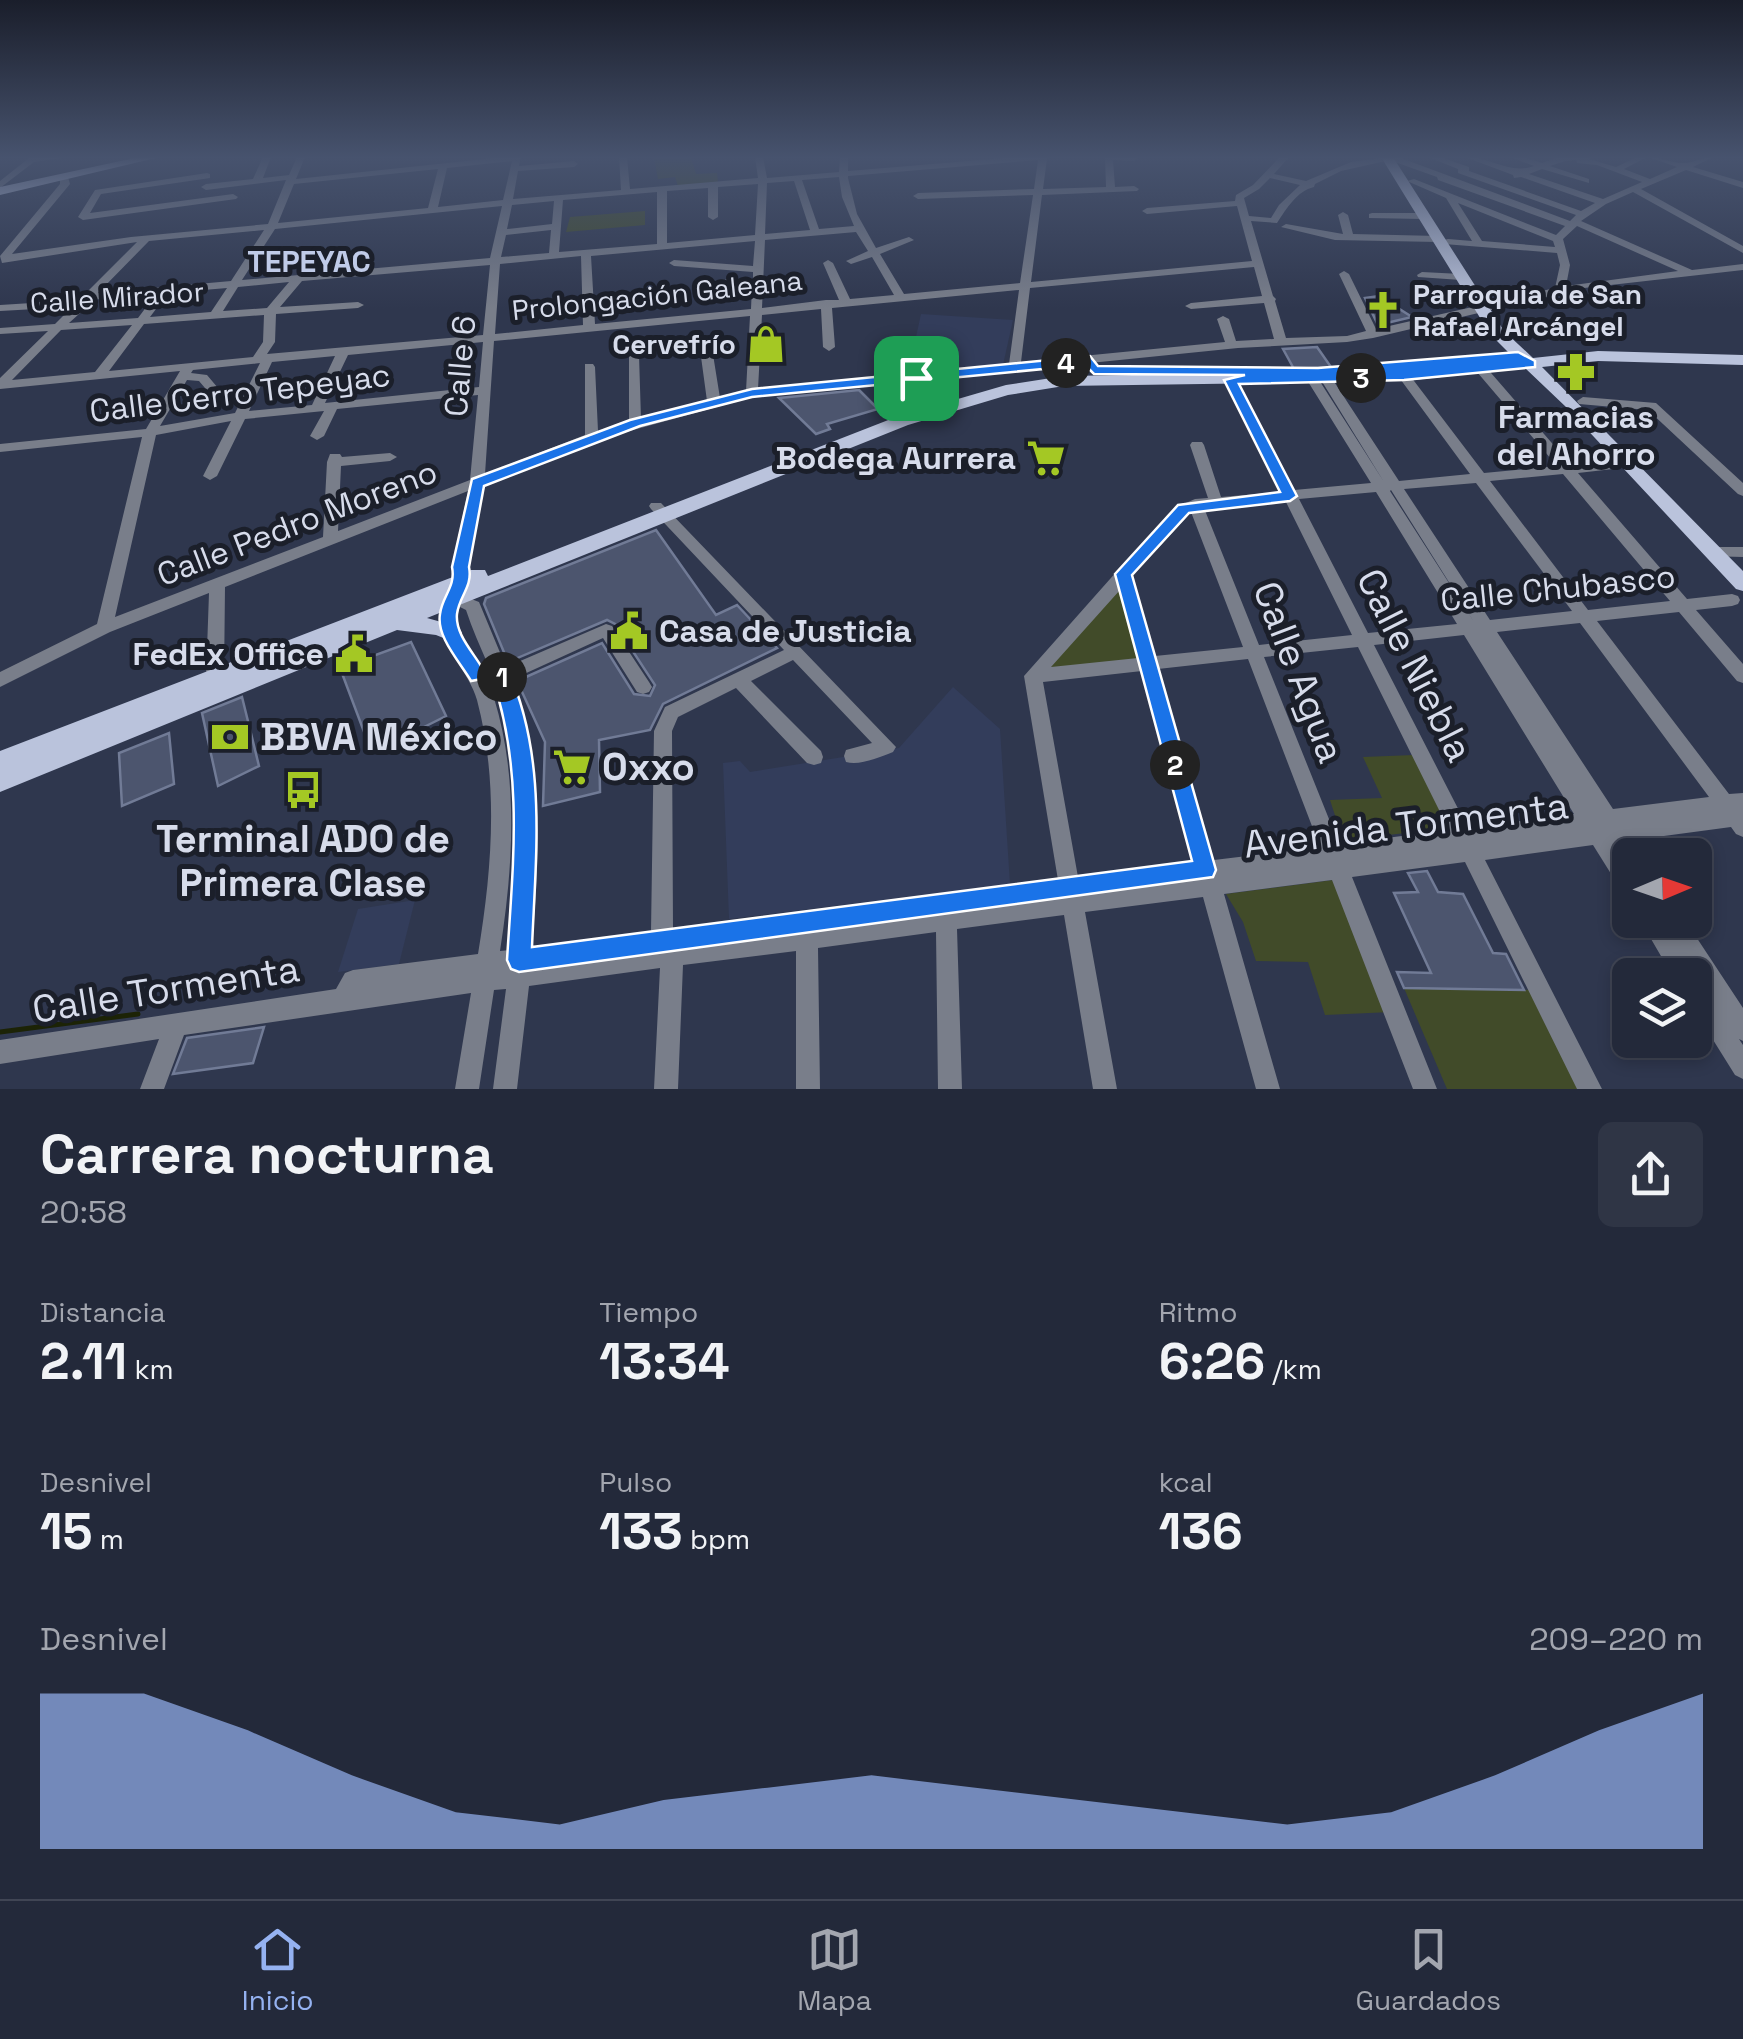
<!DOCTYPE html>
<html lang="es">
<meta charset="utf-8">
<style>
:root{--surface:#23293a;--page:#2f3545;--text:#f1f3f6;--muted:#a3a6af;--line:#404554;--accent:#95b2f1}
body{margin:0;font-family:"Space Grotesk",sans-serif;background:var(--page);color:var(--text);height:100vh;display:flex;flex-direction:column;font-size:38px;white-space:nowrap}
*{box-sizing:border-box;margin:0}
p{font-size:32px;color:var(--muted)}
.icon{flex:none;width:55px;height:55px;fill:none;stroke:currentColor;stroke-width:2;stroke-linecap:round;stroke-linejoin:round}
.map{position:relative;height:1089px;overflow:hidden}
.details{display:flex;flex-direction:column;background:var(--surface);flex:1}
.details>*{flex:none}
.needle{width:65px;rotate:88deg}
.buttons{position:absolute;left:1612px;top:838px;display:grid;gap:20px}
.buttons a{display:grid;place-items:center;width:100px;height:100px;border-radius:15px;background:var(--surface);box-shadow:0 5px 15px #0003,0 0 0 2px var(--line);font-size:50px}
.pin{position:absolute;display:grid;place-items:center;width:85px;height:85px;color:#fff;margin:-42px;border-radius:20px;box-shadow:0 5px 15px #0006}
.km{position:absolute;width:50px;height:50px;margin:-25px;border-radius:50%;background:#222;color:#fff;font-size:28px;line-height:50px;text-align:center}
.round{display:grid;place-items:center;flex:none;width:105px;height:105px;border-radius:15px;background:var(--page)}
.overview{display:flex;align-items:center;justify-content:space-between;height:170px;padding:0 40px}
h1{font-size:55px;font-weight:700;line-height:75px}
.stats{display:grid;grid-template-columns:repeat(3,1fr);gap:15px;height:170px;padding:10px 40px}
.stats div{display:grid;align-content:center}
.stats b{font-size:50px;font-weight:700}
.stats small{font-size:28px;font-weight:400}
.stats p{font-size:28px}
.chart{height:280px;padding:20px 40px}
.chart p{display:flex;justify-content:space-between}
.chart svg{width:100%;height:180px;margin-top:10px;fill:var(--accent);opacity:.7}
.menu{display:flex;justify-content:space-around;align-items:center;height:140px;border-top:2px solid var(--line);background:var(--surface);font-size:28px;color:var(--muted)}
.menu a{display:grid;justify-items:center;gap:5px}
.menu .current{color:var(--accent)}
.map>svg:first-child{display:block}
</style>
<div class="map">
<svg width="1743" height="1089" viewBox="0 0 1743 1089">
<rect width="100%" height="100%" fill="#2f374e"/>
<!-- built -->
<g fill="#333d5b">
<path d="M921 314 1013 320 1003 365 908 373Z"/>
<path d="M953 687 1000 729 1010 884 729 919 723 763 740 761 750 772 899 748Z"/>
<path d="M415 900 399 964 338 972 358 909Z"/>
</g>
<!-- green -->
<g fill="#414b29">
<path d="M625 157H691L696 174 717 173 718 182 678 186 675 177 658 179 654 158Z"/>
<path d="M645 211V225L566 232 570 217Z"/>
<path d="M1121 576 1146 664 1033 676Z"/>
<path d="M1414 755 1451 828 1343 840 1330 800 1382 798 1363 757Z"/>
<path d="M1341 879 1391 1012 1325 1015 1308 962 1256 961 1243 922 1226 894Z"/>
<path d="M1404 988 1534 990 1582 1089H1447Z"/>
</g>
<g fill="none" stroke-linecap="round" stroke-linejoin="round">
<!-- stream -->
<path stroke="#1c2306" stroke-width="5" d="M0 1032 138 1014"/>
</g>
<!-- building -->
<g fill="#4c556e" stroke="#717b96" stroke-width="2.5">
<path d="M1379 296 1412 317 1378 325 1365 298Z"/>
<path d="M1317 347 1331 367 1294 369 1283 349Z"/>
<path d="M859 390 878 409 827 424 830 429 816 434 779 398Z"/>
<path d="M656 530 716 615 737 605 777 648 663 704 650 730 599 740 600 792 543 806 545 742 517 681 602 643 634 694 650 696 655 685 615 624 607 620 508 662 484 604 486 598Z"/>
<path d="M411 642 446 716 372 753 340 668Z"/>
<path d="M242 697 259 766 218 786 202 713Z"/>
<path d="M169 733 174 784 122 806 119 753Z"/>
<path d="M1427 871 1438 892 1463 894 1493 953 1506 954 1524 990 1404 988 1397 972 1431 973 1394 893 1418 892 1408 873Z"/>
<path d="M264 1027 253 1063 173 1074 187 1038Z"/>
</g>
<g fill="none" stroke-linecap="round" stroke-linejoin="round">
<!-- minor -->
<g fill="#797e8a" fill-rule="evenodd">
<path d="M38 157H68L34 162 0 188V181L29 158Z"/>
<path d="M263 157H271L263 178 289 175 297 157H305L296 179 504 157H521L519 166 574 161 578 164 574 167 518 171 513 199 621 190 619 157H627L630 189 758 178 755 157H763L767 178 839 172 840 157H848V171L1017 157H1050L1047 159 1043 189 1106 187 1105 157H1137L1134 161 1113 160 1115 187 1134 186 1139 189 1137 191 1042 195 1031 282 1252 261 1237 206 1147 214 1142 211 1147 208 1235 201 1236 195 1253 185 1280 157H1289L1274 174 1306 181 1351 162 1390 157V160L1341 171 1315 184 1314 187C1297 191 1287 208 1277 223L1251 221 1273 296 1276 299 1275 301 1286 338 1347 336 1366 331 1339 274 1344 271 1349 274 1376 329 1555 288 1560 265 1557 253 1444 244V240L1448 239 1472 241 1446 198 1407 181 1414 179 1556 235 1565 226 1438 180 1437 177 1395 162V158H1401L1570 221 1576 215 1458 173V169L1428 157H1440L1469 167V171L1581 211 1595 203 1521 177 1514 178 1513 175 1465 157C1489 156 1510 175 1534 166L1510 157H1522L1542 163 1559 157H1593L1589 159 1616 167 1637 157H1647L1624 169 1650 179 1677 167 1648 157C1660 157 1669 162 1681 163 1691 164 1702 157 1713 157L1693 167 1743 182V188L1686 170 1641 189 1743 246V253L1633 192 1606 204 1581 221 1692 270 1743 264V270L1584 288 1373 338 1347 342 1238 348 753 397 597 440 484 484 468 567 471 580 469 584H457L452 567 468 491 225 587 224 678 221 683 215 685 209 683 206 678 209 593 110 632 0 687V672L97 624 142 437 0 452V444L146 429 180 371 0 389V378L48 331 0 334V328L55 324 72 307 0 311V305L79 300 137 242 2 263 0 256 60 184V177L64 174 68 177 70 184 12 254 131 237 268 224 286 180 206 190 201 187 206 184 253 179ZM1038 160 1034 189 918 193 913 196 918 199 1033 195 1020 283 904 294 880 254 914 240 909 237 876 248 857 214 848 178V176ZM1576 160 1577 163 1597 165 1642 182 1603 199 1529 174 1542 169 1589 183V179L1550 166 1565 161ZM512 161 503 200 438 207 447 168ZM438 169 428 208 278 223 294 184ZM839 177 842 197 854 226 819 229 802 180ZM1270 178 1300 185 1279 205 1271 218 1249 216 1244 198 1259 189ZM794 181 810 230 765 234 767 183ZM758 184 755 235 667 243V191L708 188V217L713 220 718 217V187ZM657 192V244L559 252 563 200ZM554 201 552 224 507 229 512 205ZM1458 203 1553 241 1555 247 1482 241ZM502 206 490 258 242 280 275 229ZM1577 226 1678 271 1566 286 1570 265 1563 239ZM264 230 231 281 98 293 149 241ZM551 230 549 253 501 257 506 235ZM856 232 868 251 846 261 851 264 872 257 894 295 850 299 833 263 828 260 823 263 839 300H826L762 308 765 240ZM755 241 753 266 674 260 669 263 674 266 753 272V280L728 278 723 281 728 284 752 286 751 309 595 324 591 256ZM581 256 583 325 495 334 500 264ZM490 265 483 335 267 354 275 342 276 314 358 308 364 305 358 302 280 307 302 281ZM1254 267 1262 296 1191 303 1185 306 1191 309 1264 303 1274 339 1236 341 1229 319 1223 316 1217 319 1225 342 1021 362 1030 288ZM289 282 267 308 223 311 238 287ZM227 288 211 312 150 317 168 293ZM1019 290 1009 364 758 389 762 315 821 309 823 347 829 351 835 347 832 308ZM156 294 138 318 69 323 89 305 91 300ZM264 315 263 342 253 357 109 371 144 324ZM750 316 746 391 720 398 711 342 709 340H701L699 342 707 401 641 419 639 355 637 352H629V423L598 431 595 367 593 364H585V435L485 474 494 341ZM132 325 95 372 12 380 61 330ZM483 342 479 387 325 403 348 355ZM335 356 312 405 249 411 272 362ZM260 363 249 385 218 388 207 375 191 373 193 370ZM187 380 199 381 211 395 215 396 245 393 235 413 160 426ZM478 395 470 480 338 531 341 466 390 461 397 457 390 453 342 457 340 454H330L327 462 323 537 115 617 156 435 231 421 203 476 210 480 217 476 245 419 324 411 310 436 317 440 324 436 337 409Z"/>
<path d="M207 173 210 174V178L101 194 90 213 233 194 238 197 236 199 83 220 78 217 95 190Z"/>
<path d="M1343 212 1348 215 1353 234 1438 236 1443 239 1438 242 1335 240 1281 227 1286 224 1343 234 1338 215Z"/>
<path d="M1372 213H1423L1428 216 1423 219 1369 218V214Z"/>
<path d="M1422 272 1461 274 1466 277 1461 280 1418 277 1417 275Z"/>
<path d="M1481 365 1485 366 1571 465 1613 463 1615 466 1613 469 1578 473 1687 599 1732 594 1738 596 1740 600 1738 604 1732 606 1696 610 1743 664V683L1737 681 1679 612 1597 621 1729 794 1743 793V837L1736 834 1731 827 1634 840 1642 855H1630V863L1626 862 1630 868V896L1623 893 1593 845 1485 860 1602 1089H1577L1465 862 1352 877 1437 1089H1413L1332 880 1224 894 1280 1089H1256L1203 897 1085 912 1117 1089H1093L1064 915 957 929 962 1089H938L936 932 818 948 820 1089H796V951L683 965 678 1089H654L660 968 529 986 517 1089H493L506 989 494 990 479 1089H455L471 993 184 1035 164 1089H140L159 1039 0 1064V1040L336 989 345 973 353 970 478 954C492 870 499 783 477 700 470 673 438 643 440 615 441 609 447 601 450 595L456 593 479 602 506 667 606 624 612 626 649 682 652 687 649 692 643 694 637 692 603 638 511 680C546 764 539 858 532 947L651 932 654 731 665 707 784 650 651 509 649 506 651 503H661L896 747 893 752C880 757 860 766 846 762L844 756 846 750 872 743 793 660 751 681 821 751 823 757 821 763 814 765 807 763 736 688 678 717 672 731 673 929 1058 880 1024 676 1118 570 1179 506 1195 499 1208 498 1190 445 1192 442H1202L1204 445 1221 497 1280 492 1225 380 1227 377 1231 376 1237 380 1294 490 1371 483 1307 380 1313 376 1319 380 1384 482 1321 380 1323 377H1331L1399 481 1470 474 1398 376 1404 372 1408 373 1484 473 1557 466 1477 372 1475 369ZM1563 474 1670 601 1588 610 1490 481ZM1476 483 1572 611 1490 620 1404 489ZM1391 490 1474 622 1390 491ZM1376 492 1457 624 1368 633 1299 499ZM1285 500 1352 635 1259 645 1204 508ZM1191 512 1243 647 1155 656 1132 577ZM1120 590 1138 658 1051 667ZM460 607 466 610C478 647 498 680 507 718 526 793 517 874 511 950L500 951C513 868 519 779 494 698 486 672 447 633 460 607ZM1580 623 1709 797 1613 809 1497 632ZM1464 635 1574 814 1468 828 1374 645ZM1358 647 1449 830 1339 844 1264 657ZM1248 659 1320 847 1214 860 1158 669ZM1142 671 1194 863 1078 877 1043 682Z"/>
<path d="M1583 397 1656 403 1743 483V496L1738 494 1648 410 1579 404 1577 401Z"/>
<path d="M1712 547H1743V557L1707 556 1704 552Z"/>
<path d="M1640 920H1685L1743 1008V1041L1739 1039 1743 1045V1079L1735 1075 1695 1011V979L1699 980 1696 975 1695 978V975H1672Z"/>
</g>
<!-- major -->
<g fill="#bac3dc" fill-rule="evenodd">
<path d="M139 157H160L0 195V187Z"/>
<path d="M1381 157H1393L1504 331 1533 358 1598 351 1743 355V365L1598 361 1542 367 1743 571V591L1736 589 1566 407 1525 368 1404 381 1064 386 1008 395 908 425 427 618 459 627 462 633 459 639 451 641 436 635 397 630 0 792V751L471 570H485L488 576 896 417 1006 385 1064 376 1404 371 1516 360 1490 334Z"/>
</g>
</g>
<!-- sky -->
<linearGradient id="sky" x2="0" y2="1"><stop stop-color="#1a1e2b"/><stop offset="0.51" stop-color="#47536e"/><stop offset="1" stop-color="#47536e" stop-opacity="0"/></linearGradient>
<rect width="1743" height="309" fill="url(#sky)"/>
<!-- route -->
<path fill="#1a73e8" stroke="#fff" stroke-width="2.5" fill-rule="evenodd" d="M1518 352 1535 361V367L1404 380 1239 384 1297 496 1290 501 1189 513 1132 575 1216 870 1213 877 519 972 511 969 507 960C513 863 524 771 492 677L471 681C460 662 436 637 440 614 442 596 456 587 452 567L472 479 630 420 752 389 1090 356 1098 366 1318 368ZM1085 365 1094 374 1245 375 1224 380 1280 492 1178 505 1115 574 1192 861 532 947C536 850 548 751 504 661L481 666C472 651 455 633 457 614 459 596 473 587 469 567L484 486 640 426 752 397Z"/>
<!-- icons -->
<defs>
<g id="church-bare" transform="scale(3)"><path d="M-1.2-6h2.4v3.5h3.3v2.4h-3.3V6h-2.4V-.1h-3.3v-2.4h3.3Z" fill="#a4c824" stroke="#1b1f2a" stroke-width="2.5" paint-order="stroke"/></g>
<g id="shop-bare" transform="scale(3)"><path d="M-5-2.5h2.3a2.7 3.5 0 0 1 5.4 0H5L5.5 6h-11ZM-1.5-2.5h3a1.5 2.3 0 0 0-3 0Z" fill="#a4c824" stroke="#1b1f2a" stroke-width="2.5" paint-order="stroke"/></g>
<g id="pharmacy-bare" transform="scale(3)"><path d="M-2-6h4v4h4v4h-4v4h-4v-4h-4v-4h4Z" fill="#a4c824" stroke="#1b1f2a" stroke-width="2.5" paint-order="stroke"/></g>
<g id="supermarket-bare" transform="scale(3)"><path d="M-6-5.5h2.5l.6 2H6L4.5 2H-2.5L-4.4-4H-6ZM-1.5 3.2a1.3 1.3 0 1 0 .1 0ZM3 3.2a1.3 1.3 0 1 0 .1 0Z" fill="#a4c824" stroke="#1b1f2a" stroke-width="2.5" paint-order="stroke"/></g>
<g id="civic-bare" transform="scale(3)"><path d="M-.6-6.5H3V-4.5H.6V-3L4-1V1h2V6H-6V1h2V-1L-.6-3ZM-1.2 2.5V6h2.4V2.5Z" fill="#a4c824" stroke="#1b1f2a" stroke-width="2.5" paint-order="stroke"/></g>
<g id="bank-bare" transform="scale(3)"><path d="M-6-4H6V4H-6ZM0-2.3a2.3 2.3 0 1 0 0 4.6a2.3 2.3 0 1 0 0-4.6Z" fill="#a4c824" stroke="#1b1f2a" stroke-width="2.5" paint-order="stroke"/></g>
<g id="bus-bare" transform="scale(3)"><path d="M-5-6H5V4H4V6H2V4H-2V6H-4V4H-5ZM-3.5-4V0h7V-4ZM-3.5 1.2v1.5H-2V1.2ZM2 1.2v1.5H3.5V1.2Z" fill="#a4c824" stroke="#1b1f2a" stroke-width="2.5" paint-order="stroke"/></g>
</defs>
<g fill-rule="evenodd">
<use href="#church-bare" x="1383" y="310"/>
<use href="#shop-bare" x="766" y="344"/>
<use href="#pharmacy-bare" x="1576" y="372"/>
<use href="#supermarket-bare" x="1046" y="458"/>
<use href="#civic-bare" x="629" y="631"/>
<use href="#civic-bare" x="354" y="654"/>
<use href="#bank-bare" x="230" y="737"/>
<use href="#supermarket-bare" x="572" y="767"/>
<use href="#bus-bare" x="303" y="790"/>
</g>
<g text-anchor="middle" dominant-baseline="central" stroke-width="10" stroke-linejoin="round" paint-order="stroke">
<!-- far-poi labels -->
<g font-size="28" font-weight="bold" fill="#d7dceb" stroke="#1b1f2a" text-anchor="start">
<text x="1413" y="294">Parroquia de San<tspan x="1413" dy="32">Rafael Arcángel</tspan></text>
<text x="736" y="344" text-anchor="end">Cervefrío</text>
</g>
<!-- far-street labels -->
<g font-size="28" fill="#d7dceb" stroke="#1b1f2a">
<text transform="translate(657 295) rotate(-6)">Prolongación Galeana</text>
<text transform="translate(117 297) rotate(-4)">Calle Mirador</text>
</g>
<!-- far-neighbourhood labels -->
<g font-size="30" font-weight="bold" fill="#c0cbe8" stroke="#1b1f2a">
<text x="309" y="261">TEPEYAC</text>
</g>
<!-- street labels -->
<g font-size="32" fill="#d7dceb" stroke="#1b1f2a">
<text transform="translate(460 366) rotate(-85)">Calle 6</text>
<text transform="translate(240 393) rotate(-7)">Calle Cerro Tepeyac</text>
<text transform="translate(297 523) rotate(-21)">Calle Pedro Moreno</text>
<text transform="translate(1558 588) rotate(-6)">Calle Chubasco</text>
</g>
<!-- poi labels -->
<g font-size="32" font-weight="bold" fill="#d7dceb" stroke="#1b1f2a" text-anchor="end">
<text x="1576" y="417" text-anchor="middle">Farmacias<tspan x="1576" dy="37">del Ahorro</tspan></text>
<text x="1016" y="458">Bodega Aurrera</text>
<text x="659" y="631" text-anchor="start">Casa de Justicia</text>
<text x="324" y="654">FedEx Office</text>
</g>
<!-- near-street labels -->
<g font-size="38" fill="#d7dceb" stroke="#1b1f2a">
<text transform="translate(1415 665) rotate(63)">Calle Niebla</text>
<text transform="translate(1299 672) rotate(69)">Calle Agua</text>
<text transform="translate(1406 825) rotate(-7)">Avenida Tormenta</text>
<text transform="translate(166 989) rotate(-9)">Calle Tormenta</text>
</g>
<!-- near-poi labels -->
<g font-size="38" font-weight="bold" fill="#d7dceb" stroke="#1b1f2a" text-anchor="start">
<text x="260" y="737">BBVA México</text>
<text x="602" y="767">Oxxo</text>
<text x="303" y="839" text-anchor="middle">Terminal ADO de<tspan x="303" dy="44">Primera Clase</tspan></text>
</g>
</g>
</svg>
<div class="buttons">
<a><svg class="needle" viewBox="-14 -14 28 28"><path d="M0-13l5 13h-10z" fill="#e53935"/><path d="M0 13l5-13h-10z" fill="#a3a6af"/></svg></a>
<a><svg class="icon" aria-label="layers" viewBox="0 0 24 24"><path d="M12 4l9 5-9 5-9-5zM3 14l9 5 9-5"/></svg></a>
</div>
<div class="pin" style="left:916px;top:378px;background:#1e9e55"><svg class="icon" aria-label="arrive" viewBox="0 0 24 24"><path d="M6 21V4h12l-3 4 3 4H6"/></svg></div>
<b class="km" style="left:502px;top:677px">1</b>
<b class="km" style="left:1175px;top:765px">2</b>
<b class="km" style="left:1361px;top:378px">3</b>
<b class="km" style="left:1066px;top:363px">4</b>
</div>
<section class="details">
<div class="overview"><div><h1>Carrera nocturna</h1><p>20:58</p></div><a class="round"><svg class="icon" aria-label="share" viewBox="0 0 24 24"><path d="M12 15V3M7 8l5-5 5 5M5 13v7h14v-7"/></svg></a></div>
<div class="stats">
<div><p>Distancia</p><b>2.11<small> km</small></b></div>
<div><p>Tiempo</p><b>13:34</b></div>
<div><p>Ritmo</p><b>6:26<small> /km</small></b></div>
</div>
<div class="stats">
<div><p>Desnivel</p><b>15<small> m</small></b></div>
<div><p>Pulso</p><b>133<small> bpm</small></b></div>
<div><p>kcal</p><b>136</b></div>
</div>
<div class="chart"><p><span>Desnivel</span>209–220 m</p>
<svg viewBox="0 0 160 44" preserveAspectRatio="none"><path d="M0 44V6L10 6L20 15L30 26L40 35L50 38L60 32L70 29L80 26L90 29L100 32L110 35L120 38L130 35L140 26L150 15L160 6V44z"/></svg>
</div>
</section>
<nav class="menu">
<a class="current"><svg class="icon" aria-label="home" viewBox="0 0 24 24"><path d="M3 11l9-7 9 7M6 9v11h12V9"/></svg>Inicio</a>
<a><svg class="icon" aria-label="map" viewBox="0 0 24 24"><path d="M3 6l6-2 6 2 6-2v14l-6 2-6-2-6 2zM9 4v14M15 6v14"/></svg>Mapa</a>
<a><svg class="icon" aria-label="saved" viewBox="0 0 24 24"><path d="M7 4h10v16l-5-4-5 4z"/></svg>Guardados</a>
</nav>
